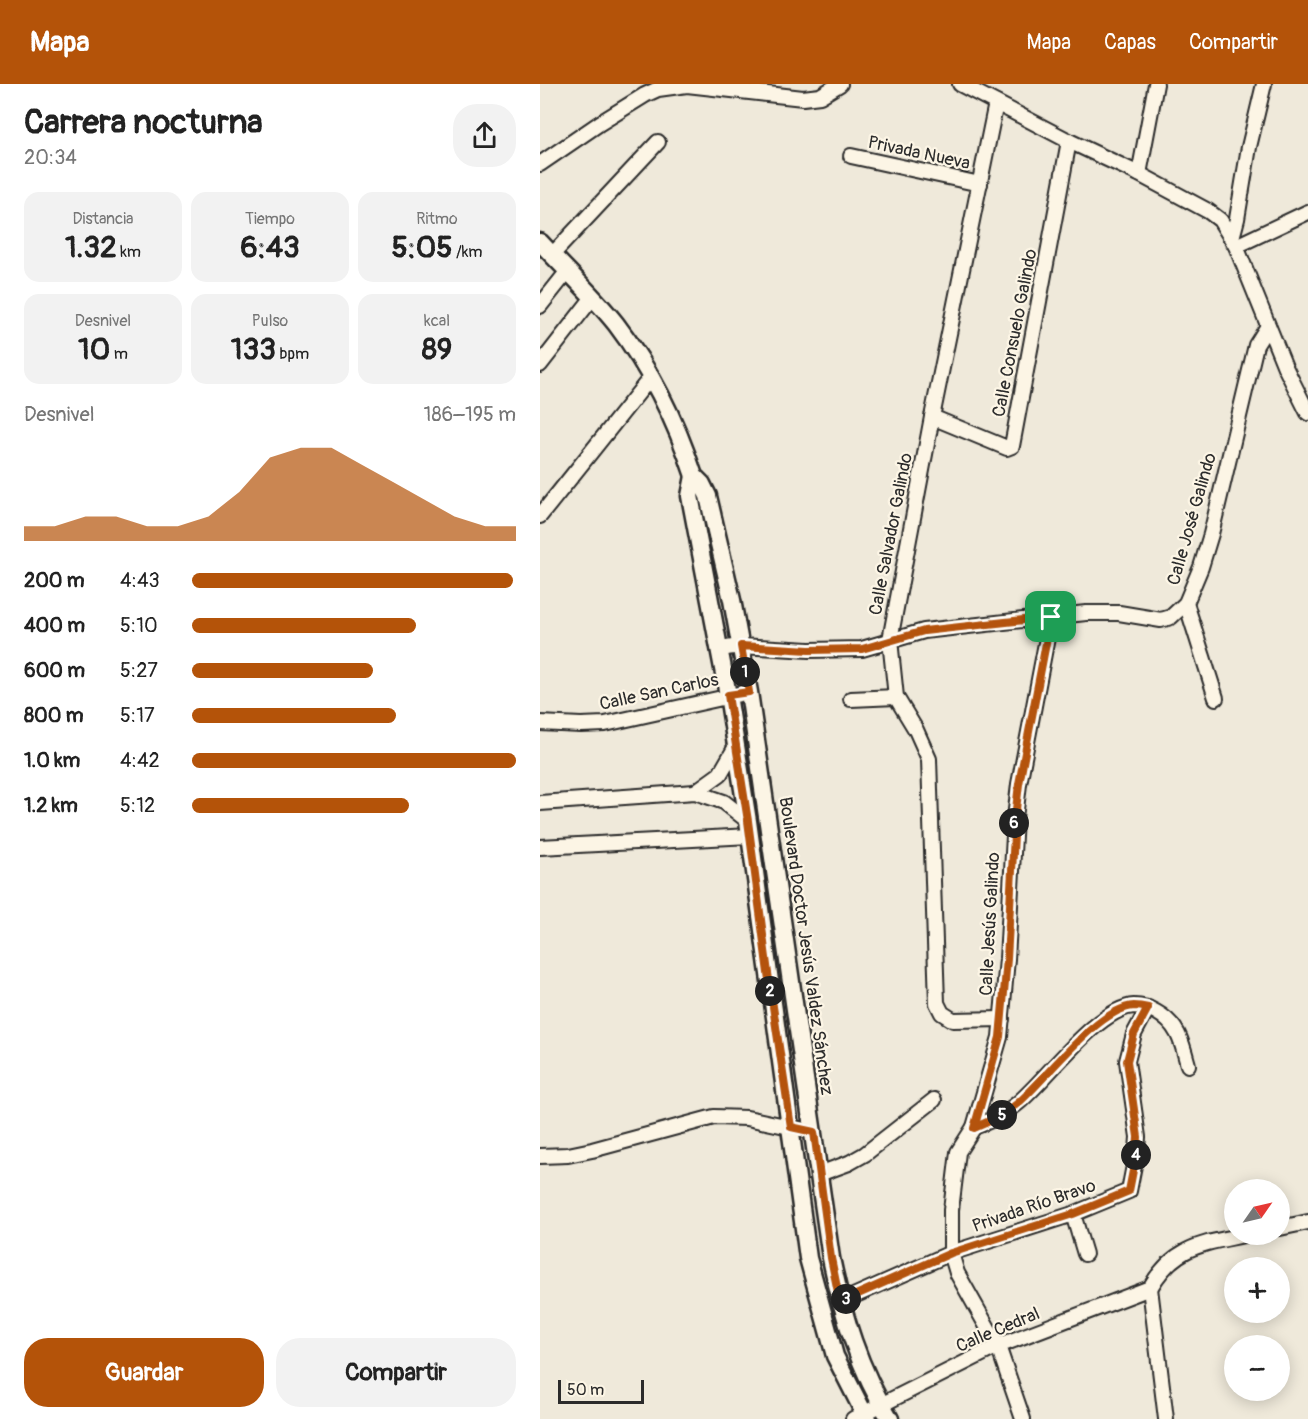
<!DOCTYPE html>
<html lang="es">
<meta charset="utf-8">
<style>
:root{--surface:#fff;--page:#f2f2f2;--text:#222;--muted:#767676;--accent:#b45309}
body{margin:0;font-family:Pangolin,sans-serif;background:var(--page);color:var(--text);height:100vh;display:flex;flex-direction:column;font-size:22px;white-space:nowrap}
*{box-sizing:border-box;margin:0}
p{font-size:20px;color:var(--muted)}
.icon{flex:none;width:33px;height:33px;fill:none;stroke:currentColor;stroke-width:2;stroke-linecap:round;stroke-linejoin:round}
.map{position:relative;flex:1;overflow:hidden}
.details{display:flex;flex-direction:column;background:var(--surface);width:540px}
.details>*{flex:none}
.needle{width:39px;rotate:56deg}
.controls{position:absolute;left:684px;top:1095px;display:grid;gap:12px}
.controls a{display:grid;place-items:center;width:66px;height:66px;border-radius:50%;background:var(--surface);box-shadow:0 3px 15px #0003;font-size:30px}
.scale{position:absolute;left:18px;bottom:15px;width:86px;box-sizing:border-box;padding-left:6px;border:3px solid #2b2b2b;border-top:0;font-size:16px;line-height:21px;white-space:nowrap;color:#2b2b2b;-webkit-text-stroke:4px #fcf5e5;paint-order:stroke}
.pin{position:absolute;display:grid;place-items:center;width:51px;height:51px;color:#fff;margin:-26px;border-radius:12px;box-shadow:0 3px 9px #0006}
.km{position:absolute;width:30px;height:30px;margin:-15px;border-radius:50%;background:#222;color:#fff;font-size:16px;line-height:30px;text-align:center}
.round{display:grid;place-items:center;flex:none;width:63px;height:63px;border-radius:24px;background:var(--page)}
.summary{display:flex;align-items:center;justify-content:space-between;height:102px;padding:0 24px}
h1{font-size:33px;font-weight:700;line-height:45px}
.metrics{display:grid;grid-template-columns:repeat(3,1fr);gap:9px;height:102px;padding:6px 24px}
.metrics div{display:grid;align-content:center;border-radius:15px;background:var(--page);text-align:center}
.metrics b{font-size:30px;font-weight:700}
.metrics small{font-size:16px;font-weight:400}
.metrics p{font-size:16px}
.chart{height:168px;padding:12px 24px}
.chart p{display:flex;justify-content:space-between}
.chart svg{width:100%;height:108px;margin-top:6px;fill:var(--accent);opacity:.7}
.cta{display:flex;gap:12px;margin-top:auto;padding:12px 24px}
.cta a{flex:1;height:69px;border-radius:24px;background:var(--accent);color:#fff;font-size:24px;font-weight:700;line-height:69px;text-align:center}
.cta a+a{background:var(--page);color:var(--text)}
ul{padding:0 24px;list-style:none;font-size:20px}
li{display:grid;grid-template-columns:96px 72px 1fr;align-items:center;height:45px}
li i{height:15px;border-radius:8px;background:var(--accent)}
header{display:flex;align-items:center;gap:36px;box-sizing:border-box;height:84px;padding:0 30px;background:var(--accent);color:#fff}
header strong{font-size:28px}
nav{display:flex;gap:33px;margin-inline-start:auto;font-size:21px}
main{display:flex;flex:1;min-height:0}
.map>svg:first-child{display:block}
</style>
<header>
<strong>Mapa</strong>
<nav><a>Mapa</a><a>Capas</a><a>Compartir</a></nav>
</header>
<main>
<section class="details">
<div class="summary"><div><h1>Carrera nocturna</h1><p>20:34</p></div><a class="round"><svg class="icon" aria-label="share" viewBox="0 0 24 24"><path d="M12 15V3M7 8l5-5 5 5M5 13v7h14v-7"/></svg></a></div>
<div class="metrics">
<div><p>Distancia</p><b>1.32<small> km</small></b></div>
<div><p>Tiempo</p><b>6:43</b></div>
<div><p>Ritmo</p><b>5:05<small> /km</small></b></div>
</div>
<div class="metrics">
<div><p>Desnivel</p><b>10<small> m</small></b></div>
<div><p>Pulso</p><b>133<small> bpm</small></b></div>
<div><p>kcal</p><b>89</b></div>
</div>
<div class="chart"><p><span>Desnivel</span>186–195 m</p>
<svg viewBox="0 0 160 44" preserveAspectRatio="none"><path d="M0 44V38L10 38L20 34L30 34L40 38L50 38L60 34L70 24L80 10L90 6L100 6L110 13L120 20L130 27L140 34L150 38L160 38V44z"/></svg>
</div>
<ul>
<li><b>200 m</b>4:43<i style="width:99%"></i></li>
<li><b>400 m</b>5:10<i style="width:69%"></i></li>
<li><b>600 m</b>5:27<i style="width:56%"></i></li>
<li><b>800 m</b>5:17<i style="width:63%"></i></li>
<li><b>1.0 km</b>4:42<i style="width:100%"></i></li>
<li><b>1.2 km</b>5:12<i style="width:67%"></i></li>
</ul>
<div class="cta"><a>Guardar</a><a>Compartir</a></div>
</section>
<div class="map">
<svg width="768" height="1335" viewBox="0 0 768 1335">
<rect width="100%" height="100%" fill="#efe9da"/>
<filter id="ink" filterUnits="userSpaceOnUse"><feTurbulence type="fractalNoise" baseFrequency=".0167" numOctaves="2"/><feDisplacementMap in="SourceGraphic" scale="12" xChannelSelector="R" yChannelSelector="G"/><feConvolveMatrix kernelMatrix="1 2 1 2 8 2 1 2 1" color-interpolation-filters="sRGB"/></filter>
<g filter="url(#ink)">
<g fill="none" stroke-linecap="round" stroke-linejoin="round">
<!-- minor casing -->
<g stroke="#2b2b2b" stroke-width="18">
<g id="minor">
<path d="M420 0 529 57 599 90 668 127 680 136 696 162 745 283 768 329"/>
<path d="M456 19 392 333 350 556 356 613 376 646 389 675 397 919 402 929 413 936 462 935"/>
<path d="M311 72 440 100"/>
<path d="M0 80 60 39 105 11 118 5 147 1 263 14 280 12 300 0"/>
<path d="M599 90 616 0"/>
<path d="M692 154 697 135 709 63 724 0"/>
<path d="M696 162 768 128"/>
<path d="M12 171 118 58"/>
<path d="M0 222 27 188"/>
<path d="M0 281 53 213"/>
<path d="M392 333 467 364 472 362 529 57"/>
<path d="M0 432 111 293"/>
<path d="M646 519 676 614"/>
<path d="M179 565 201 562 269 566 322 565 384 547 546 529H579L621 536 631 533 646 519 661 483 671 450 716 261 728 242"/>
<path d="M311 615 356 613"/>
<path d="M0 639 41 641 65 640 209 608"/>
<path d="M155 708 180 690 195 664"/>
<path d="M0 719 155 708 184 718 208 737"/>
<path d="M0 763 210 752"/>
<path d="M434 1043C450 1037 464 1031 478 1019 506 996 558 924 594 922 602 922 609 924 616 928 638 940 642 958 648 981"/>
<path d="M0 1072 28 1071 52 1066 174 1033 207 1034 274 1048"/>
<path d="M279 1090 309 1079 325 1070 394 1016"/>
<path d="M533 1130 545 1170"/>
<path d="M740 1144 768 1138"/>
<path d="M610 1204 626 1335"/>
<path d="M610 1204C635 1160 664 1160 709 1150"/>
<path d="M300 1218 411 1169 533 1130 589 1107 597 1066 598 1053 587 977 594 950 608 924"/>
<path d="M313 1335 458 1262 610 1204"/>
<path d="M483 1335 458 1262 417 1189 411 1169V1126L418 1068 434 1043 460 953 467 875 475 734 479 700 511 533"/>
</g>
</g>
<!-- major casing -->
<g stroke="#2b2b2b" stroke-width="21">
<g id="major">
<path d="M0 158C25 185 53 211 76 240 111 286 136 337 154 392L162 400 168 412 192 516 209 608 291 1174C303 1232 319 1285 350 1335"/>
<path d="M154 392 150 412 188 611 208 737 268 1174 295 1272 327 1335"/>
</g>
</g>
<!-- minor -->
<use href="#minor" stroke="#fcf5e5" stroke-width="14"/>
<!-- major -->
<use href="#major" stroke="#fcf5e5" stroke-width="16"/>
</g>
</g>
<g fill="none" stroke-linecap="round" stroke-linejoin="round" filter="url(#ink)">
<!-- route casing -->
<g stroke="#fff" stroke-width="12">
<path id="route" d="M511 533 479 700 475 734 467 875 460 953 434 1044C450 1037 464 1031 478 1019 505 996 558 924 594 922 599 922 604 923 608 924L594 950 587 977 598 1053 597 1066 589 1107 533 1130 411 1169 300 1218 291 1174 274 1048 251 1043 228 889 208 737 188 611 209 608 201 562 269 566 322 565 384 547Z"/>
</g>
<!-- route -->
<use href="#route" stroke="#b45309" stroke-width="8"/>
</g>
<g text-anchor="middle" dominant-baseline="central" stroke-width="4.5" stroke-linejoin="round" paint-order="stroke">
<!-- street labels -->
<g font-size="18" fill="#2b2b2b" stroke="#fcf5e5">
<text transform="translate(379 69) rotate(12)">Privada Nueva</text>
<text transform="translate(475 249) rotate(-79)">Calle Consuelo Galindo</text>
<text transform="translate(652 435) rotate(-74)">Calle José Galindo</text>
<text transform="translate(351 450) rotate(-79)">Calle Salvador Galindo</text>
<text transform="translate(119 608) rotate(-12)">Calle San Carlos</text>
<text transform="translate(450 840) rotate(-87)">Calle Jesús Galindo</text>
<text transform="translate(266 862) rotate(82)">Boulevard Doctor Jesús Valdez Sánchez</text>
<text transform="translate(494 1122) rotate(-19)">Privada Río Bravo</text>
<text transform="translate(458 1246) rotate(-23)">Calle Cedral</text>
</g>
</g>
</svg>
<div class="controls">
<a><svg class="needle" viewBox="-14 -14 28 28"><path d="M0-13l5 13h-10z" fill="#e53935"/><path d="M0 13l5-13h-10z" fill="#767676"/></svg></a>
<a>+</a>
<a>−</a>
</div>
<div class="scale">50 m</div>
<div class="pin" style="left:511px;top:533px;background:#1e9e55"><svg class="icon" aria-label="arrive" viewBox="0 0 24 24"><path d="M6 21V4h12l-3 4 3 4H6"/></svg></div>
<b class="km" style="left:205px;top:588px">1</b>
<b class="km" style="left:230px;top:907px">2</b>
<b class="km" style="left:306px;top:1215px">3</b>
<b class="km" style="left:596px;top:1071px">4</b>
<b class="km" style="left:462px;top:1031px">5</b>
<b class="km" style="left:474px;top:739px">6</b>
</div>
</main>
